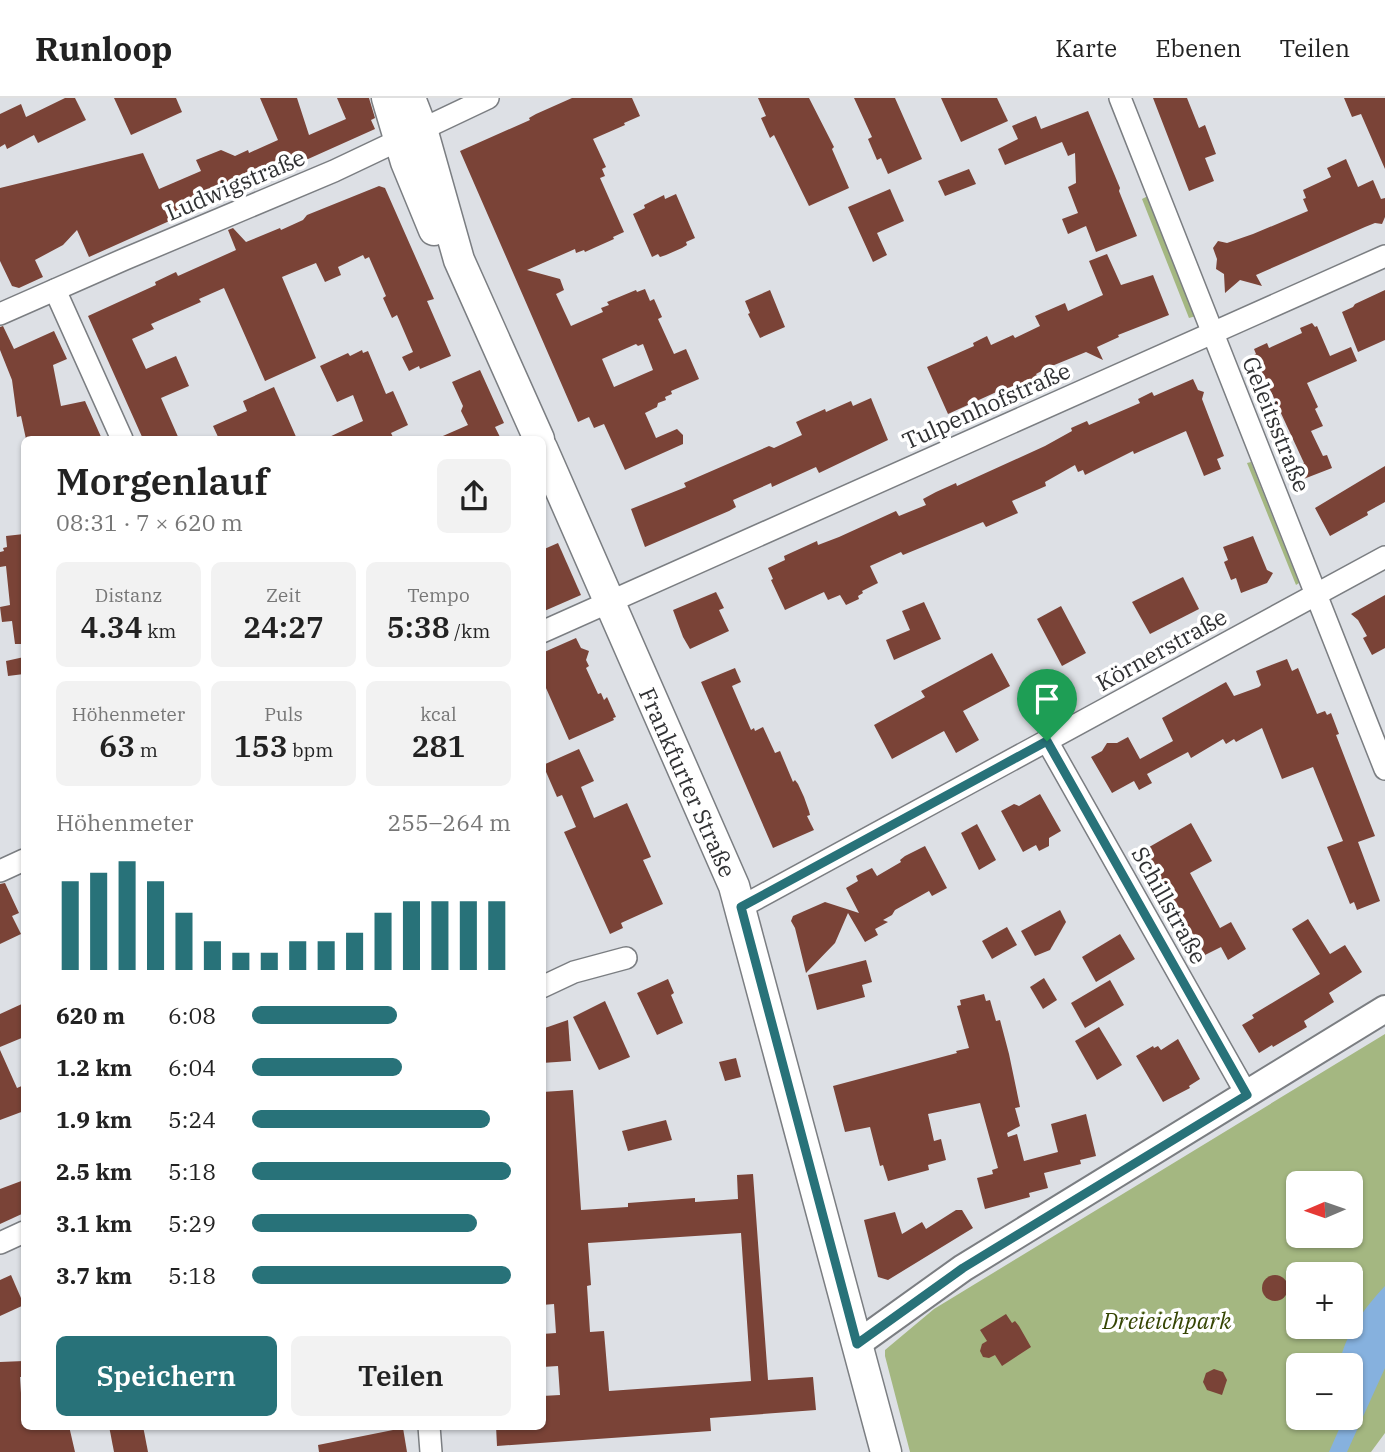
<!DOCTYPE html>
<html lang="de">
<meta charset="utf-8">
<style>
:root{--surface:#fff;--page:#f2f2f2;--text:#222;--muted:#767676;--line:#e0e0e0;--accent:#287279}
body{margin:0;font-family:"IBM Plex Serif",serif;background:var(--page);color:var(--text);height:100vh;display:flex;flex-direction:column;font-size:26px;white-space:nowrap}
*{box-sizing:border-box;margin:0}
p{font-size:23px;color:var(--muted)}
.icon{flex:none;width:38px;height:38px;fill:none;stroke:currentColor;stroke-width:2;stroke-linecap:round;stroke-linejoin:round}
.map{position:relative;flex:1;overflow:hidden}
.panel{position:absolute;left:21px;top:338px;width:525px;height:994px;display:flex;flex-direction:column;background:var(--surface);border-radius:10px;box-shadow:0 2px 5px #0004}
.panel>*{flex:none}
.needle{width:46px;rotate:268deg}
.controls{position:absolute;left:1286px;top:1073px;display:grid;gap:14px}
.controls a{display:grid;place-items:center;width:77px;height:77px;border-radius:10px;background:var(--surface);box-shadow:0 2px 5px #0004;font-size:35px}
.pin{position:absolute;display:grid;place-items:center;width:60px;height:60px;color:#fff;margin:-72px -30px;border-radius:50% 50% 50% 0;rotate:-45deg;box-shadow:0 0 7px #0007}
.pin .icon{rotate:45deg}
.round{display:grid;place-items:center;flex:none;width:74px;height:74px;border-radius:10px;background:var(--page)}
.summary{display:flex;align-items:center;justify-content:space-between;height:119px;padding:0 35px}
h1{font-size:38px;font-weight:600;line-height:52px}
.stats{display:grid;grid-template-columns:repeat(3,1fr);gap:10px;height:119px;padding:7px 35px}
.stats div{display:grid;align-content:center;border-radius:10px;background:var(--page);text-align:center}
.stats b{font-size:30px;font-weight:600}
.stats small{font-size:19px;font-weight:400}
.stats p{font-size:19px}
.chart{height:196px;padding:14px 35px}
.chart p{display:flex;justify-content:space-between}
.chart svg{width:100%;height:126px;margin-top:7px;stroke:var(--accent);stroke-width:6}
.cta{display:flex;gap:14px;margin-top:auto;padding:14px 35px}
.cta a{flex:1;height:80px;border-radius:10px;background:var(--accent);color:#fff;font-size:28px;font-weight:600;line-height:80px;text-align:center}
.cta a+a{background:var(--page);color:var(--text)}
ul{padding:0 35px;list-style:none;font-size:23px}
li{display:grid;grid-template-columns:112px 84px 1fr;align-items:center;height:52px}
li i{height:18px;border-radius:9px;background:var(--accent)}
header{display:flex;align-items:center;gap:42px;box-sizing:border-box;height:98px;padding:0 35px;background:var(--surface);border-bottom:2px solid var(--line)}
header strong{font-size:33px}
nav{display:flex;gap:38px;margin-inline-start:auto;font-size:24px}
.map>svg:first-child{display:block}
</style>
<header>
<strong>Runloop</strong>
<nav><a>Karte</a><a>Ebenen</a><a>Teilen</a></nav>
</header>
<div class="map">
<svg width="1385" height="1354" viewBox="0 0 1385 1354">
<rect width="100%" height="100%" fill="#dde0e5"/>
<!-- green -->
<g fill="#a4b781" fill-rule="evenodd">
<path d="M1148 98 1196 218 1189 220 1142 101Z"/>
<path d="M1251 364 1299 485 1296 487 1247 365Z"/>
<path d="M1385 936V1335L1371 1354H910L885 1258V1252L934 1211ZM1298 1085H1351V1138H1298ZM1298 1176H1351V1228H1298ZM1298 1267H1351V1320H1298Z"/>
</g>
<!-- water -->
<path fill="#86b1de" d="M1385 1188V1270L1347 1354H1329L1344 1320H1351V1267H1339C1345 1237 1364 1210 1385 1188Z"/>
<!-- building -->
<g fill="#7a4337" fill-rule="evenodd">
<path d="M65 0H75L86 22 38 45 34 37 7 51 5 46 0 49V16L21 6 26 19Z"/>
<path d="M114 0H176L182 14 131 37Z"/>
<path d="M260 0H297L309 37 346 21 337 0H369L375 20 371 22 375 31 89 159 77 132 63 147 35 162 43 179 19 190 12 188 0 163V90L143 55 159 91 201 73 196 62 221 52 235 58 248 52 249 55 278 42Z"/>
<path d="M572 0H632L640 18 624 25 625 27 593 41 606 69 602 71 605 78 600 80 624 134 613 139 614 141 585 154 584 152 576 155 575 151 527 172 560 181 564 192 556 196 571 228 603 214 601 210 609 207 607 204 636 192 637 194 645 191 650 203 654 201 662 219 658 221 674 256 686 251 699 281 671 293 672 296 665 299 666 302 658 305 657 309 645 315 656 340 677 331 683 337V346L625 372 604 326 594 330 589 319 578 324 460 53 530 22 529 20 536 16ZM636 246 638 248 643 246 653 272 614 289 602 261Z"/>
<path d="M758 0H809L834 49 832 51 849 90 809 108 774 37 770 40 761 20 766 18Z"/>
<path d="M854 0H895L922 61 888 76 881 60 877 62 868 41 872 39Z"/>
<path d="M941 0H997L1008 23 961 44Z"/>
<path d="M1153 0H1187L1199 30 1205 27 1216 56 1205 60 1214 83 1189 93Z"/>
<path d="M1344 0H1385V71L1361 16 1352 19Z"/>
<path d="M1088 13 1120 90 1119 93 1137 138 1096 154 1086 128 1068 136 1062 121 1078 115 1068 89 1076 85 1075 55 1068 58 1062 44 1005 67 998 51 1018 41 1012 28 1036 18 1041 31Z"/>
<path d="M1346 61 1358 89 1373 82 1381 101 1385 100V119L1382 126 1375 125 1365 129 1256 177 1262 188 1240 182 1225 195 1224 176 1216 171 1217 161 1213 150 1218 143 1227 145 1253 136 1308 113 1303 101 1306 100 1303 92 1331 79 1327 70Z"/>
<path d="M969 71 976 86 945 98 938 83Z"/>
<path d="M379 88 385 90 434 201 427 203 451 258 420 271 419 268 409 273 402 259 413 254 397 217 392 220 383 200 386 198 383 191 369 159 365 161 363 157 338 169 341 177 325 184 316 165 282 179 316 260 265 283 224 190 199 201 201 204 151 226 154 231 132 241 146 271 176 258 189 288 161 300 179 341H143L88 218 156 187 155 184 176 174 178 178 236 152 228 132 233 130 246 144 280 130 281 132 303 122 307 117Z"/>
<path d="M890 91 904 123 877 135 887 157 873 164 848 109Z"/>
<path d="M676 96 695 140 686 144 687 147 682 150 666 157 660 159 658 156 652 159 633 116 645 110 644 107 664 97 665 101Z"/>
<path d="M1107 156 1121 187 1153 177 1169 217 1118 237 1119 239 1097 249 1103 262 1086 254 1047 270 1036 276 1038 279 1005 294 1003 291 948 316 927 269 974 248 973 245 987 238 991 247 1013 237 1015 240 1040 228 1035 218 1065 205 1068 213 1103 197 1089 163Z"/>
<path d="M770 192 785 229 760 240 748 216 750 215 745 203Z"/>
<path d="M1385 192V242L1358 254 1342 214 1353 209 1355 206Z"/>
<path d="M1312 225 1315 229 1317 228 1330 258 1351 249 1357 263 1307 285 1318 309 1315 311 1323 328 1311 333 1323 358 1327 357 1332 370 1301 382 1296 369 1304 365 1254 257 1256 256 1254 251 1267 245 1269 250 1302 235 1300 230Z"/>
<path d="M3 228 14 251 54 233 67 261 53 267 61 308 85 303 102 341H26L21 318 17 319 12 282 0 252V229Z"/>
<path d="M362 252 363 255 368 253 386 296 393 293 408 327 391 335 394 341H325L363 323 353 297 337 304 320 268 348 255 350 258Z"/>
<path d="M480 272 504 325 495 329 501 341H436L468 327 461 313 463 308 452 284Z"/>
<path d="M1193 281 1198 292 1204 294 1202 301 1224 358 1217 361 1221 371 1204 378 1186 333 1134 356 1133 353 1085 377 1083 372 1078 374 1075 367 1045 384 1046 388 1012 403 1018 415 986 429 983 424 903 457 901 454 870 468 878 485 862 493 863 495 858 498 859 501 846 507 840 497 828 502 824 494 785 512 771 482 773 481 768 470 785 462 784 458 817 443 818 447 839 439 896 413 899 418 926 407 923 401 936 394 956 385 957 388 1045 348 1072 333 1071 330 1087 323 1089 327 1140 305 1138 301 1152 294 1154 298Z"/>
<path d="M274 289 297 341H219L213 328 247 313 243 303Z"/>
<path d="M871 300 888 342 819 375 816 369 772 389 771 385 733 402 736 409 729 413 645 449 631 411 686 389 684 385 769 348 774 350 802 337 796 324 825 311 826 314 851 303 853 308Z"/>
<path d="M1385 368V404L1367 414 1368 417 1330 438 1315 410Z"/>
<path d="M24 436V546H15L12 523 2 524 0 509 10 507 6 468 0 469V454L4 453 3 450 7 449 6 438Z"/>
<path d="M1253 438 1267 472 1273 475 1267 485 1241 495 1236 480 1231 482 1224 464 1228 462 1223 449Z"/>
<path d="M558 445 581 497 542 514V452Z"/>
<path d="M1183 479 1199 511 1150 536 1132 504Z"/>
<path d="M716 494 724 510 719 512 729 533 690 551 683 539 673 512Z"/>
<path d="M1385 497V550L1372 557 1363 540 1367 538 1358 522 1351 516Z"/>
<path d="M924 504 941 541 894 562 886 542 910 532 902 513Z"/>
<path d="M1061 508 1086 555 1062 568 1037 521Z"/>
<path d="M576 540 581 550 589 553 586 562 589 568 586 570 598 596 601 595 604 602 607 599 616 619 613 620 614 622 569 642 542 581V555Z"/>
<path d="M992 555 1010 588 963 613 979 642 956 655 944 633 892 661 874 627 925 599 921 593Z"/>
<path d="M24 559V576L8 578 6 563Z"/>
<path d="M1287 561 1292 573 1298 570 1317 616 1325 613 1327 617 1331 615 1339 636 1336 637 1375 738 1358 744 1380 803 1357 812 1354 804 1350 806 1327 749 1343 743 1313 669 1282 681 1262 630 1236 644 1234 641 1226 646 1223 641 1191 660 1188 654 1147 676 1152 685 1139 692 1134 683 1112 695 1091 659 1102 653 1107 645H1117L1128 639 1140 661 1173 643 1162 620 1226 584 1234 598 1259 589 1261 587 1256 573Z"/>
<path d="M735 570 741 584 732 588 751 632 754 630 755 633 763 629 775 655 780 653 793 684 795 682 798 686 804 699 809 713 810 717 807 718 814 732 773 750 701 584Z"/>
<path d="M579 651 594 683 581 689 594 720 627 705 651 759 643 762 663 806 621 825 623 830 610 836 564 734 576 729 562 697 557 699 543 667Z"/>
<path d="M1040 696 1061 733 1049 740V748L1039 753 1036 747 1023 754 1001 713 1014 706 1019 708Z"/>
<path d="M1191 725 1212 763 1190 775 1220 830 1231 824 1246 851 1228 862 1221 849 1205 857 1144 752Z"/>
<path d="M977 726 996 762 979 772 961 735Z"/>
<path d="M925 748 947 790 932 798 929 793 895 812 892 817 883 822 888 824 875 831 878 837 865 844 848 815 835 845 806 875 795 830 791 823 793 818 825 804 859 815 846 790 858 783 856 778 872 770 877 778 901 764 900 762 905 758Z"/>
<path d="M5 785 19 815 12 818 21 836 0 846V786Z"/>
<path d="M1060 812 1066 824 1050 852 1035 858 1021 833Z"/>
<path d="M1308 821 1330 856 1345 847 1362 874 1329 895 1334 904 1304 923 1307 929 1273 949 1272 947 1259 955 1242 927 1254 920 1252 917 1320 876 1292 831Z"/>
<path d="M1007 829 1017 847 992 861 982 843Z"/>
<path d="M1120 836 1135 861 1096 884 1082 859Z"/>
<path d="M866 862 872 884 862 887 865 899 817 912 808 877Z"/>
<path d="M1044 880 1057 902 1043 911 1030 889Z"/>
<path d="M668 881 674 895 671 897 683 925 657 937 637 895Z"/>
<path d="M1110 882 1124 907 1085 930 1071 905Z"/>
<path d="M984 896 986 903 990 902 996 923 1000 922 1009 956 1020 1009 1015 1010 1020 1028 1007 1035 1008 1039 1017 1036 1024 1063 1058 1054 1051 1026 1086 1016 1096 1058 1080 1062 1081 1066 1044 1075 1048 1090 1029 1095 1030 1099 985 1111 977 1080 993 1076 992 1072 998 1070 980 1005 928 1016 934 1043 941 1041 946 1062 928 1067 929 1072 888 1083 883 1067 880 1068 870 1029 845 1034 833 988 957 955 956 953 969 950 957 908 961 907 960 902Z"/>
<path d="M605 903 630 959 599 972 573 919Z"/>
<path d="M24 905V939L0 949V916Z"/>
<path d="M568 922 571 963 542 965V931Z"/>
<path d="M1099 929 1122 967 1097 982 1075 943Z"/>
<path d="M1178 941 1200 981 1189 988 1190 990 1163 1004 1136 958 1153 948 1154 950 1158 948 1161 952Z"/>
<path d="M0 952 17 990 24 987V1013L0 1022Z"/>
<path d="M736 960 741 979 725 983 719 964Z"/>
<path d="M573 992 581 1112 628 1109V1105L695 1100V1104L738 1101 737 1077 753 1076 768 1282 813 1279 816 1312 710 1320 711 1333 497 1348 496 1328H542V1298L560 1297 558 1268 542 1269V1236L556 1235 554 1206 542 1207V994ZM741 1135 751 1283 609 1293 604 1233 590 1234 587 1188 591 1187 588 1145Z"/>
<path d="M666 1022 672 1042 628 1053 622 1033Z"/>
<path d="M24 1082V1115L0 1126V1091Z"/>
<path d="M956 1112H962L973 1130 888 1182 878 1179 864 1122 895 1114 902 1136 922 1124 926 1131Z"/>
<circle cx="1275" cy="1190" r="13"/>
<path d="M11 1177 24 1207 0 1218V1182Z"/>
<path d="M1006 1216 1012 1225 1015 1223 1019 1228 1031 1249 1002 1268 995 1257 989 1260 983 1259 980 1253 982 1246 987 1243 980 1232Z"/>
<path d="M24 1263V1279H20L23 1327 69 1328 75 1354H0V1264Z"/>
<path d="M1214 1271 1223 1274 1227 1282 1222 1297 1207 1292 1203 1284 1206 1275Z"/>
<path d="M109 1328H143L148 1354H114Z"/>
<path d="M403 1330 407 1354H319L318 1347Z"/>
</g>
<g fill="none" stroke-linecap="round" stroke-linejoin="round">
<!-- minor casing -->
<g stroke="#7b7e82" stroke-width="24">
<g id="minor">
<path d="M1120 0 1385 671"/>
<path d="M55 192 122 341"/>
<path d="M0 216 125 161 334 73 488 0"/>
<path d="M542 534 1385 158"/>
<path d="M1047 643 1247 997"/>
<path d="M0 773 24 762"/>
<path d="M741 809 1385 459"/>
<path d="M542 889 574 874 626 860"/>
<path d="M0 1145 24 1134"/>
<path d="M429 1328 431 1354"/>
</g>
</g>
<!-- tertiary casing -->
<g stroke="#7b7e82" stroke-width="30">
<path id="tertiary" d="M857 1246 963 1170 1385 911"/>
</g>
<!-- secondary casing -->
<g stroke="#7b7e82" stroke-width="33">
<g id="secondary">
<path d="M387 0 406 64 434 132"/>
<path d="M410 0 422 31 459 162 539 341"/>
<path d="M542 350 734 788 886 1354"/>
</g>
</g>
<!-- minor -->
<use href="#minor" stroke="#fff" stroke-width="21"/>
<!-- tertiary -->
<use href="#tertiary" stroke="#fff" stroke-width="26"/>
<!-- secondary -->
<use href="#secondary" stroke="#fff" stroke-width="30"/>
</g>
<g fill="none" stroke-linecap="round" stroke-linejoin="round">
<!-- route casing -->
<g stroke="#fff" stroke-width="14">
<path id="route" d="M1047 643 1247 997 963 1170 857 1246 741 809Z"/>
</g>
<!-- route -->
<use href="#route" stroke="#287279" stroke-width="9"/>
</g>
<g text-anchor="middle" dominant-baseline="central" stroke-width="7" stroke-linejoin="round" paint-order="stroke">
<!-- street labels -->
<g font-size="23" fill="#303133" stroke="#fff">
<text transform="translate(235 86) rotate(-23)">Ludwigstraße</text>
<text transform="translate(986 307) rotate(-24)">Tulpenhofstraße</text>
<text transform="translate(1277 326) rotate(68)">Geleitsstraße</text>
<text transform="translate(1161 551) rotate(-29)">Körnerstraße</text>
<text transform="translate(688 684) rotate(66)">Frankfurter Straße</text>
<text transform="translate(1170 807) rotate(61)">Schillstraße</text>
</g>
<!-- park labels -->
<g font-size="23" font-style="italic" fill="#354503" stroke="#fff">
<text x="1167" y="1222">Dreieichpark</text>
</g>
</g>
</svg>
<div class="controls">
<a><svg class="needle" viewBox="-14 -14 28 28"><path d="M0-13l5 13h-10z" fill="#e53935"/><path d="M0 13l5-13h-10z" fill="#767676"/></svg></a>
<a>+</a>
<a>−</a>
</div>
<div class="pin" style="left:1047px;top:643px;background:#1e9e55"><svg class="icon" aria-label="arrive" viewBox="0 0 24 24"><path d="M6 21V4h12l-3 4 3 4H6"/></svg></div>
<section class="panel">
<div class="summary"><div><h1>Morgenlauf</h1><p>08:31 · 7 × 620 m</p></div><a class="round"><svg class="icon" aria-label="share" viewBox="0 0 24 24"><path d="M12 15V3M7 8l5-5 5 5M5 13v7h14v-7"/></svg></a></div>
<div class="stats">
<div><p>Distanz</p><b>4.34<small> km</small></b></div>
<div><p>Zeit</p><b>24:27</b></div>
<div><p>Tempo</p><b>5:38<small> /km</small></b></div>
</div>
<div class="stats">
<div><p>Höhenmeter</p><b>63<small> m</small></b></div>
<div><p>Puls</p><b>153<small> bpm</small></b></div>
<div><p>kcal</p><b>281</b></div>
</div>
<div class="chart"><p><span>Höhenmeter</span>255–264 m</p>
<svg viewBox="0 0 160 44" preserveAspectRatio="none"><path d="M5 44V13M15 44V10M25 44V6M35 44V13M45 44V24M55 44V34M65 44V38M75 44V38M85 44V34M95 44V34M105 44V31M115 44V24M125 44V20M135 44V20M145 44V20M155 44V20"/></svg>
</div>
<ul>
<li><b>620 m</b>6:08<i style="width:56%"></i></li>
<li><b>1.2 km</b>6:04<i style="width:58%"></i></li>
<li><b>1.9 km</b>5:24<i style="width:92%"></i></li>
<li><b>2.5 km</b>5:18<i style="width:100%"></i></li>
<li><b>3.1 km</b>5:29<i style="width:87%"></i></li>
<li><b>3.7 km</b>5:18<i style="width:100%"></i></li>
</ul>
<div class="cta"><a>Speichern</a><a>Teilen</a></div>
</section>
</div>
